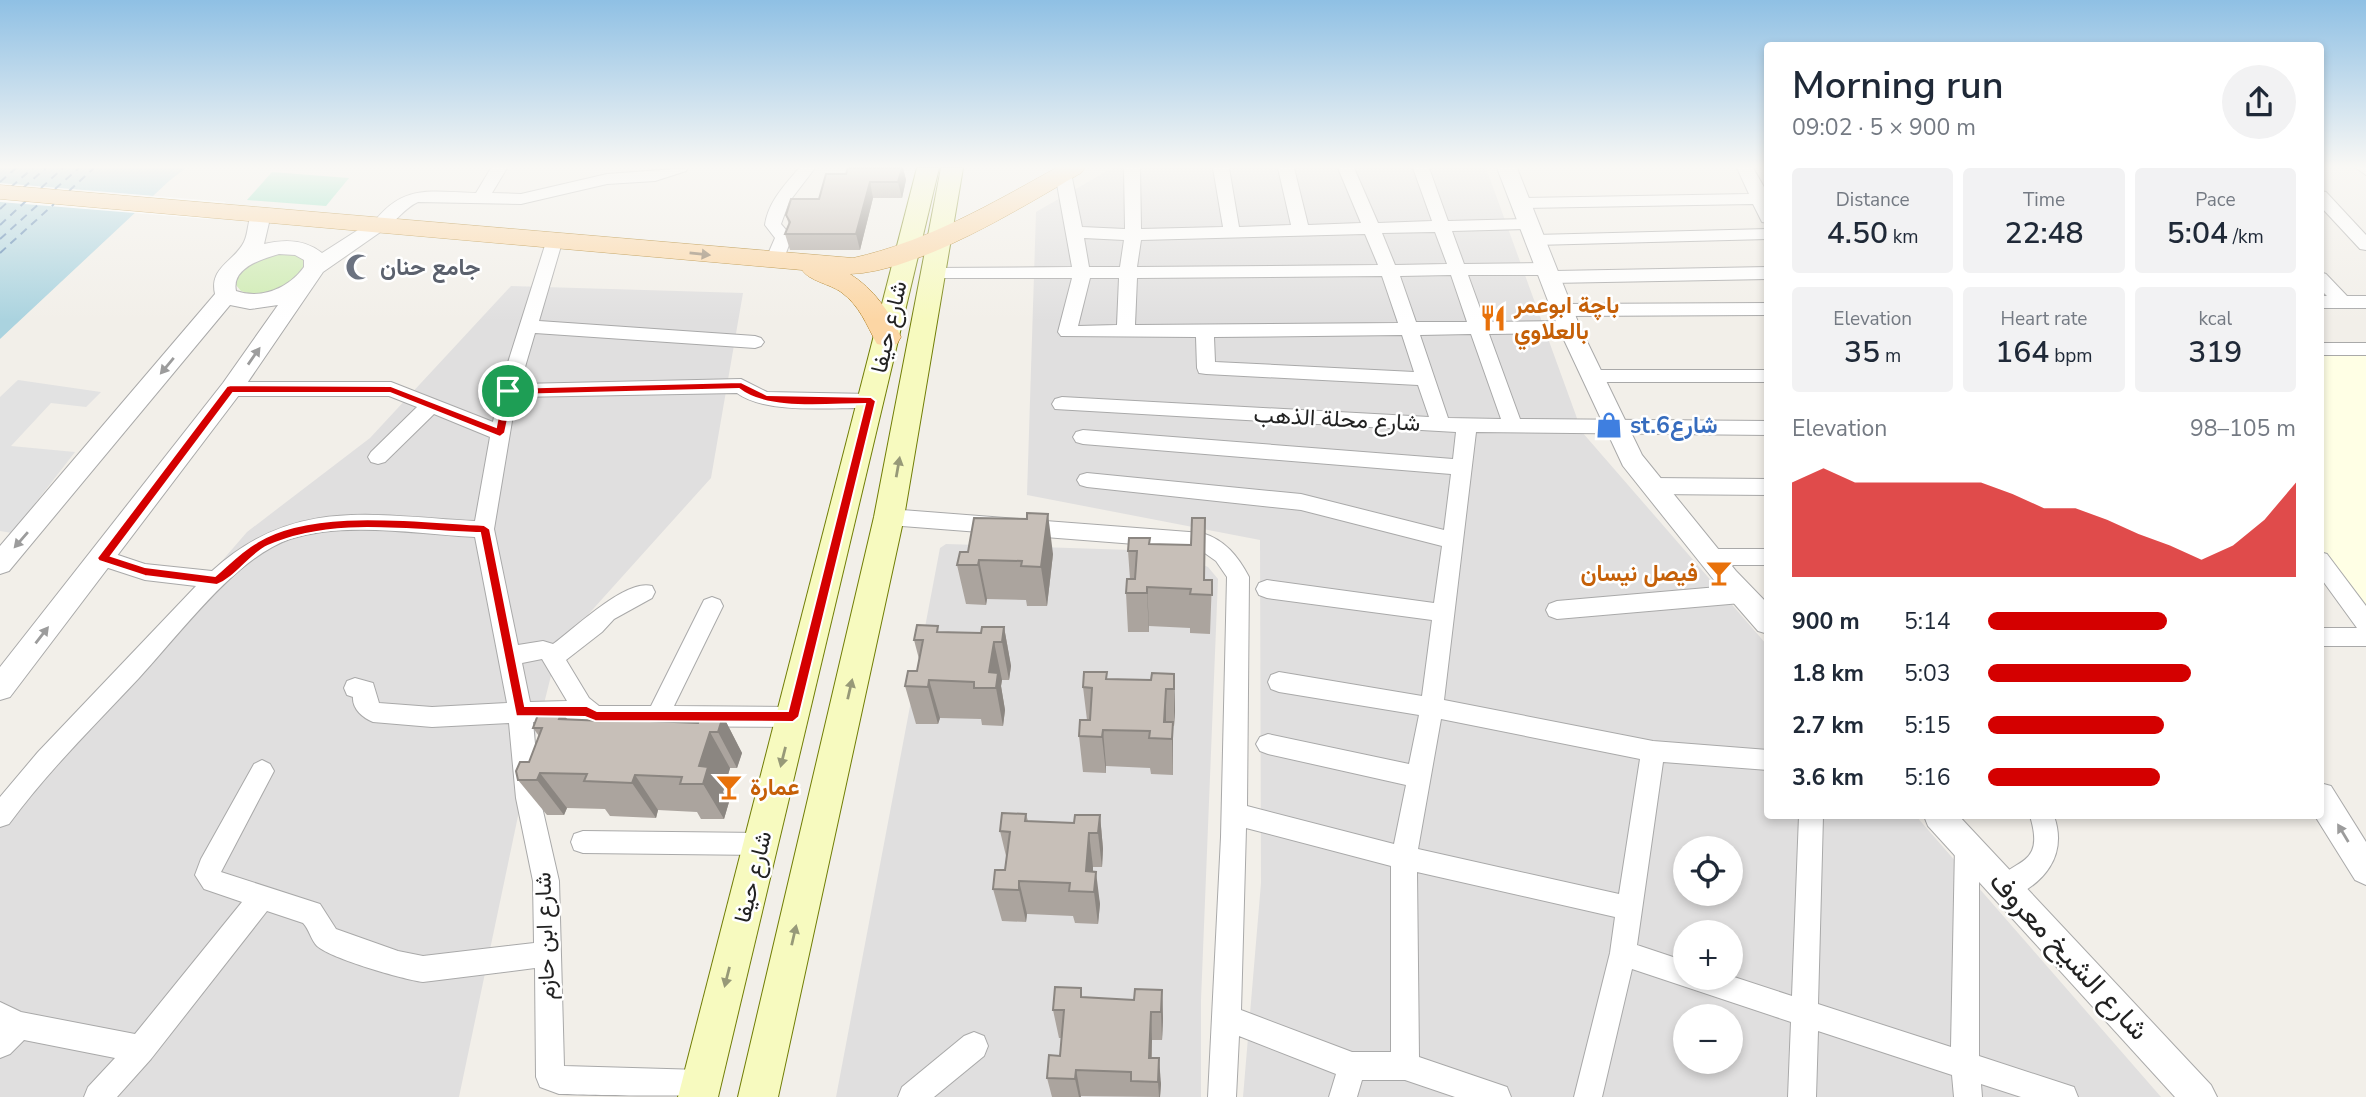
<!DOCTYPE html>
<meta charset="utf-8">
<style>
:root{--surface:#fff;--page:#f2f2f3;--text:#1f2937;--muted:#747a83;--accent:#d40000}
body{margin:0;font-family:"Nunito Sans",Vazirmatn,sans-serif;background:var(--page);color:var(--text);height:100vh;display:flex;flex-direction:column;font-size:26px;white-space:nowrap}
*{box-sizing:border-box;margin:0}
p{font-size:23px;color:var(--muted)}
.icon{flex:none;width:38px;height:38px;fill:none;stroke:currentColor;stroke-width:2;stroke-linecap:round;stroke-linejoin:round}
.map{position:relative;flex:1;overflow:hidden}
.panel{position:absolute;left:1764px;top:42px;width:560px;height:777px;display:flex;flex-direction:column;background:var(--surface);border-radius:7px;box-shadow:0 4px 10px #0003}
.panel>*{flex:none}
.tools{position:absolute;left:1673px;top:836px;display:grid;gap:14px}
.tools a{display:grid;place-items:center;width:70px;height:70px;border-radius:50%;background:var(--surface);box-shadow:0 4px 10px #0003;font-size:35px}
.pin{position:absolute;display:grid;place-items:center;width:60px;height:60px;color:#fff;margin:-30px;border:4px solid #fff;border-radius:50%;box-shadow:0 2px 7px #0007}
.round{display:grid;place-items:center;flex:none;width:74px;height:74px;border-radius:37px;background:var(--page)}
.headline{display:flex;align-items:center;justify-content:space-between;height:119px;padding:0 28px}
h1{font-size:38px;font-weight:600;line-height:52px}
.figures{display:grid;grid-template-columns:repeat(3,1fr);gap:10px;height:119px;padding:7px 28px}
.figures div{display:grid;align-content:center;border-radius:7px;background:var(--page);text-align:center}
.figures b{font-size:30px;font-weight:600}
.figures small{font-size:19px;font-weight:400}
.figures p{font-size:19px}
.chart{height:196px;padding:14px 28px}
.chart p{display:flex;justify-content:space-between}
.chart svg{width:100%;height:126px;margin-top:7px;fill:var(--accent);opacity:.7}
ul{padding:0 28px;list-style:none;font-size:23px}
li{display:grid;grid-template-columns:112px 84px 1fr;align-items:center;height:52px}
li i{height:18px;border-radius:9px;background:var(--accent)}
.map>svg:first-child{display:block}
</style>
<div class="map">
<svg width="2366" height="1097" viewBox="0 0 2366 1097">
<rect width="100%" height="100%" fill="#f2efe9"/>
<!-- residential -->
<g fill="#e0dfdf" fill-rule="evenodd">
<path d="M1112 168H1486L1582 432 1767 645 1768 816H1916L2161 1097H1243L1261 883 1260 540 1027 495 1036 212ZM1685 849H1731V894H1685ZM1685 933H1731V978H1685ZM1685 1017H1731V1062H1685Z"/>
<path d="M511 286 743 293 711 478 558 648 530 759 459 1097H0V817L247 532 370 438Z"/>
<path d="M946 544 1132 550 1186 558 1208 567 1218 579 1201 1000V1097H836L940 548Z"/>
</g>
<!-- education -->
<path fill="#ffffe5" d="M2320 352 2366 353V612L2321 551Z"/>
<!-- grass -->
<path fill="#cdebb0" d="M280 253H292L307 262V269C289 287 267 300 241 291L236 285C237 263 262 258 280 253Z"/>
<!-- pitch -->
<path fill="#88e0be" d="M272 172 349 178 326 206 247 200Z"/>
<!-- parking -->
<path fill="#e2e2e2" d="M18 380 101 392 86 407 51 403 11 446 75 452 12 533 0 531V397Z"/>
<!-- water -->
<path fill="#aad3df" d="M0 168H186L169 181 0 339Z"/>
<!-- pier -->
<path fill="#fff" d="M0 183 226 202 208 219 0 202Z"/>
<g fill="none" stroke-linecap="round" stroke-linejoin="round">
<!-- ferry -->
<g stroke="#4a7aab" stroke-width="2" stroke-dasharray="8 6" stroke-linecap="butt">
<path d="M0 182 16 168"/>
<path d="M11 187 33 168"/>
<path d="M23 188 46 168"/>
<path d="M41 188 63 168"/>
<path d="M55 189 79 168"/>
<path d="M69 191 94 168"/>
<path d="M0 209 11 199"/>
<path d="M0 225 26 201"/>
<path d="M0 239 41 202"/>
<path d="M0 253 54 204"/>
</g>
<!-- minor casing -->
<g stroke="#a9a9a9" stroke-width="2">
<g id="minor">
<path d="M491 168H507L492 193 521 194 607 174 688 168 686 171 655 181 607 184 521 204 418 202C402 209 393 227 379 231L371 226C402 183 429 192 476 193Z"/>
<path d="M799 168H815L789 202 781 224 792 237 783 261 774 266 768 265 765 261 775 238 765 225C768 202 785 185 799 168Z"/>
<path d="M1063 168 1071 173 1082 227 1125 229 1124 168H1140L1141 229 1223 227 1213 168H1229L1239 227 1291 225 1278 168H1294L1308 225 1361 223 1338 168H1354L1378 223 1432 221 1413 168H1429L1448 221 1529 219 1537 224 1529 229 1452 231 1464 264 1548 263 1554 265 1555 271 1768 267V279L1551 283 1545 281 1544 275H1468L1485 322 1569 321 1578 327 1569 333 1489 334 1520 419 1768 421V435L1476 432 1444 700 1653 741 1768 750V770L1663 762 1637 945 1685 961V978H1731V976L1792 996 1799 816H1823L1818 1004 1951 1047 1955 847 1958 839 1967 836 1976 839 1979 847V1056L2074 1087 2078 1097H2021L1981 1084 1982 1097H1954L1952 1075 1818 1031 1816 1097H1788L1791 1022 1632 969 1602 1097H1574L1610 953 1615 917 1417 872 1419 1057 1507 1087 1511 1097H1455L1405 1080H1362L1357 1097H1329L1336 1074 1239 1036 1236 1097H1208L1221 837 1227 577 1216 561 1199 549 889 525 882 523 879 517 882 511 889 509 1202 533C1225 540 1238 556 1249 577L1247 806 1394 844 1406 785 1268 754 1260 751 1256 744 1260 737 1268 734 1409 764 1419 715 1279 692 1271 689 1268 682 1271 675 1279 672 1422 696 1432 620 1267 598 1259 595 1256 589 1259 583 1267 580 1434 603 1442 546 1301 510 1087 487 1080 485 1077 480 1080 475 1087 473 1301 494 1444 530 1451 474 1083 444 1076 442 1073 437 1076 432 1083 430 1453 459 1456 432 1055 409 1052 404 1055 399 1062 397 1429 417 1418 385 1206 374 1199 373 1197 368 1196 337 1061 336 1058 332 1072 278H927L924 274 933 268 1072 267 1055 173ZM1435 232 1447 264 1395 265 1382 233ZM1365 234 1378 265 1137 267 1141 240ZM1084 238 1124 240 1120 267H1089ZM1451 275 1467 322H1416L1400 276ZM1382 276 1398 323 1135 325 1137 278ZM1090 278H1119L1117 325 1078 326ZM1471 334 1501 419 1448 418 1420 335ZM1402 335 1414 372 1215 362 1214 337ZM1441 719 1640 759 1619 894 1418 849ZM1246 828 1391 866V1052H1352L1241 1010Z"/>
<path d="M1737 168H1753L1768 194V223L1762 222 1753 204 1521 208 1513 203 1521 198 1749 194Z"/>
<path d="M2356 168H2366V175Z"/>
<path d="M2320 191 2326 192 2366 235V250L2360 249 2320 206Z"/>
<path d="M1768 229V239L1535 245 1527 240 1535 235Z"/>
<path d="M555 234 563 239 539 321 755 336 761 338 764 342 761 346 755 348 535 333 520 384 741 379 767 392 871 394 878 396 881 401 878 406 871 408C834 407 767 415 737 393L516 397 494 529 518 645 543 641 553 644C574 629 626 578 652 586L655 592 652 598 614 619 602 632 566 660 589 698 599 706H651L704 600 712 597 720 600 723 606 674 706 793 707 801 710 805 717 801 724 793 727 595 726 584 721 533 722 540 798 559 881 564 1066 701 1070 711 1074 715 1084 711 1094C687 1097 590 1095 559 1094L540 1087 536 1077 535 968 423 982C402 979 332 959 317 946 311 940 309 929 303 923L267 911 151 1059 117 1097H84L88 1087 115 1058 24 1040 10 1054 0 1058V1002L21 1012 135 1034 242 902 204 889 195 875 201 859 254 764 262 760 270 764 274 771 221 872 320 904 336 929 398 951 423 956 534 943 533 881 516 798 509 723 432 727 373 722C363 718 352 709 353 697L347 695 344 688 347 681 355 678 373 683 379 703 432 707 507 703 475 537C419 534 345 521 290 539 235 558 179 635 139 678 94 726 48 771 9 824L0 827V797L38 752 196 586 145 580 96 564 92 558 96 552 103 550 145 564 212 571C294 496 374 516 475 521L490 437 434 414 385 462 378 464 371 462 368 457 371 452 417 407 389 396H231L224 394 222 389 224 384 231 382H391L493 422 499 391 547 239ZM542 659 567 701 530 702 522 663Z"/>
<path d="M2320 272 2326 274 2347 296H2366V308H2320V296H2327L2320 289Z"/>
<path d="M1768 303V315L1563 316 1554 310 1563 304Z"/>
<rect x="2320" y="343" width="46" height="12"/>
<path d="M1591 370H1768V382H1591L1584 381 1582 376 1584 371Z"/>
<path d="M1652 478 1768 479V495L1652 494 1645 491 1642 486 1645 481Z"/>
<path d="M1710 549H1768V565H1710L1703 563 1699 557 1703 551Z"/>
<path d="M2320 552 2327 554 2366 606V646H2320V628H2357L2320 577Z"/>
<path d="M1741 585 1749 588 1752 594 1749 600 1741 603 1557 619 1549 616 1546 610 1549 604 1557 601Z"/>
<path d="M2030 816H2054C2068 856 2044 885 2006 900L1997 896 1993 888C2008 856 2047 871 2030 816Z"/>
<path d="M583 831 761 833 770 836 773 844 770 852 761 855 583 853 574 850 571 842 574 834Z"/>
<path d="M974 1032 984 1036 988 1046 984 1056 934 1097H898L902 1087 964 1036Z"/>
</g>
</g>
<!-- tertiary casing -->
<g stroke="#a9a9a9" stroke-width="2">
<g id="tertiary">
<path d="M1497 168H1517L1580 327 1642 455 1736 571 1768 604V634L1758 631 1718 585 1623 466 1558 327Z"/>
<path d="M261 208 268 209 271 214 264 244C285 239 305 239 322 253L372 221H386L389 226 323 272 239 395 10 697 0 700V667L223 383 278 305 250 309 230 305 9 571 0 574V546L215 294C209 267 234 262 244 242 249 232 247 219 254 209ZM279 254 295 255 304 260V267C289 288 261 300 236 291 231 268 262 259 279 254Z"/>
<path d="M2320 783 2331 786 2366 842V885L2355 880 2315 816H2320Z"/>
<path d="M1924 816H1959L2211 1085 2217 1097H2175L1928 826Z"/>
</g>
</g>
<!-- secondary casing -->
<g stroke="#707d05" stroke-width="2">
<g id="secondary">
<path d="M917 168H939L718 1097H678Z"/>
<path d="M941 168H963L904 517 778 1097H738L874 517Z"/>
</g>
</g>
<!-- primary casing -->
<g stroke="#a06b00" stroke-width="1">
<path id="primary" d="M1056 168H1085L1081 173C1022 207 918 272 850 274 874 289 889 311 901 337L897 344 887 346 877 344C866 324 860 306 841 292 830 284 809 281 802 270L0 199V185L853 258C926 242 991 204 1056 168Z"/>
</g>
<!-- minor -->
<use href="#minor" fill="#fff" fill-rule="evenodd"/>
<!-- tertiary -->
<use href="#tertiary" fill="#fff" fill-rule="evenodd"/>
<!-- secondary -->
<use href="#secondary" fill="#f7fabf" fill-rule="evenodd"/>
<!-- primary -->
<use href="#primary" fill="#fcd6a4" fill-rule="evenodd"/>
</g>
<!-- wall -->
<g fill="#aba49e">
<path d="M848 168H903L906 180 902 198H873L860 250H790L785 234 789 225 786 215 819 199 846 174Z"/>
<path d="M1150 544 1191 545 1204 580H1212L1210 634 1190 633V628L1149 626V632H1128L1126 593 1130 579 1128 551Z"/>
<path d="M968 552 1053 554 1047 606H1027L1026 600 987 599 986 605 966 604 957 565Z"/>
<path d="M1004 627 1011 666 1009 680H1002L1001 686 1005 710 1003 726 982 725 981 719 940 718 938 724H916L905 686 917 671 919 659 914 640 940 632 981 633Z"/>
<path d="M1107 672V679L1151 680 1174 674 1175 711 1174 726H1173V775L1151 774 1150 768 1106 766V773L1083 772 1079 736 1087 720 1083 687Z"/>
<path d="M562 712 567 719 605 721 654 714 658 722 698 723 723 716 742 753 737 768H730L723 792 729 802 724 819H701L697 812 658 810 656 818 610 816 605 809 567 808 564 815H547L518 780 529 762 539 736 533 728Z"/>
<path d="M1026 814 1028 821 1074 823 1100 815 1103 849 1102 867H1093V872L1100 904 1098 924 1075 923 1073 916 1027 914 1026 922 1002 921 993 889 1005 870 1007 860 1000 831Z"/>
<path d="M1162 990 1163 1019 1162 1040H1152V1058L1161 1084 1160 1097 1081 1096V1097H1052L1047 1078 1060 1056 1062 1038H1059L1053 1010 1083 998 1134 1000Z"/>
</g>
<!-- shaded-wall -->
<g fill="#8b8681">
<path d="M902 168H903L906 180 902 198 898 182Z"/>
<path d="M870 182 873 198 860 250 856 234Z"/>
<path d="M1048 514 1053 554 1047 606 1041 567Z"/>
<path d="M979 560 987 599 986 605 978 565Z"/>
<path d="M1147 587 1149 626V632L1147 593Z"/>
<path d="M1004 627 1011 666 1009 680 1002 642Z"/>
<path d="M994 642 1002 680 1001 686 1005 710 1003 726 996 688 989 672Z"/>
<path d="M1174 674 1175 711 1174 726Z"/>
<path d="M929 680 940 718 938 724 928 687Z"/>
<path d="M1166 689V726L1164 722Z"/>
<path d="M562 712 588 749 559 719Z"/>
<path d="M654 714 676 751 651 721Z"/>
<path d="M723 716 742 753 737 768 718 732Z"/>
<path d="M1173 722V775L1172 739Z"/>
<path d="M1103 730 1106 766V773L1102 737Z"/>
<path d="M710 732 730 768 723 792 729 802 724 819 703 784 699 766Z"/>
<path d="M540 773 567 808 564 815 537 780Z"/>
<path d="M635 775 658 810 656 818 632 783Z"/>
<path d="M1100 815 1103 849 1102 867 1098 833Z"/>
<path d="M1089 833 1093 867 1092 892 1086 871Z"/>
<path d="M1096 872 1100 904 1098 924 1094 892Z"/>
<path d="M1019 881 1027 914 1026 922 1019 890Z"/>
<path d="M1162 990 1163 1019 1162 1040 1161 1012Z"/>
<path d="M1151 1012 1152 1040 1150 1084 1149 1058Z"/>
<path d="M1159 1058 1161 1084 1160 1097H1159L1158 1082Z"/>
<path d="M1076 1070 1081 1097H1079L1075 1079Z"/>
</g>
<!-- building -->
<g fill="#c7bfb8" stroke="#8b8681" stroke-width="2">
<path d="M848 168H902L898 182H870L856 234H785L790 222 786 215 791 199H819L826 174H846Z"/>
<path d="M1027 513 1048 514 1041 567 1021 566 1022 561 979 560 978 565H957L960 552H968L974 518 1027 519Z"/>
<path d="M1192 518H1205L1204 580H1212V595L1190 594 1191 589 1147 587V593H1126L1127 579H1135L1137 551H1128L1129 538H1150L1149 544 1191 545Z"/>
<path d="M917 625 938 626 937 632 981 633 982 627H1004L1002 642H994L989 672 998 673 996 688H974V682L929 680 928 687 905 686 908 671H917L923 640H914Z"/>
<path d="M1084 672H1107L1106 679 1151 680 1152 673 1174 674V689H1166L1164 722H1173L1172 739 1149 738 1150 731 1103 730 1102 737 1079 736 1080 720H1090L1092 688 1083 687Z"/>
<path d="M539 712H562L559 719 605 721 608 713 654 714 651 721 698 723 700 715 723 716 718 732H710L699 766 708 767 703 784H680L682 777 635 775 632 783 584 781 587 774 540 773 537 780H518L516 771 520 762H529L542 728H533Z"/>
<path d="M1002 813 1026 814 1025 821 1074 823 1075 815H1100L1098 833H1089L1086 871 1096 872 1094 892 1069 891 1070 883 1019 881V890L993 889 995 870H1005L1010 832 1000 831Z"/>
<path d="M1055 987 1081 988V997L1134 1000 1135 989 1162 990 1161 1012H1151L1149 1058H1159L1158 1082 1131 1081V1072L1076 1070 1075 1079 1047 1078 1049 1055 1060 1056 1064 1010H1053Z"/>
</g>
<!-- one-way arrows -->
<defs><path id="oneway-solid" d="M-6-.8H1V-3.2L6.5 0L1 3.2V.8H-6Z" transform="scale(1.75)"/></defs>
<use fill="#8f7c63" href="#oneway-solid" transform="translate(700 254) rotate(6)"/>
<g fill="#9c9c9c">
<use href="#oneway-solid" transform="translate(254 356) rotate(-55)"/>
<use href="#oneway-solid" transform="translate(167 366) rotate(130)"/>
<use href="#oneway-solid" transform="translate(21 540) rotate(131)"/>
<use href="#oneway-solid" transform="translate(42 635) rotate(-52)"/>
<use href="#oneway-solid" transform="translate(2343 833) rotate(-121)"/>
</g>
<g fill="#979978">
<use href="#oneway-solid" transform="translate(898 467) rotate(-80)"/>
<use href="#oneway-solid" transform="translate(850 689) rotate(-77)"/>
<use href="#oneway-solid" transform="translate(783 757) rotate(104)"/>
<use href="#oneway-solid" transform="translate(794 935) rotate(-77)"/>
<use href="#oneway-solid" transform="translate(727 977) rotate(104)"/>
</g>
<!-- sky -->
<linearGradient id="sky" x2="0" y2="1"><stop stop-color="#8fc0e4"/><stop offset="0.52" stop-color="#f9f8f5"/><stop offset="1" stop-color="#f9f8f5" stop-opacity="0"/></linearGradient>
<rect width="2366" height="321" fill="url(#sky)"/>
<!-- route -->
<path fill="#d40000" stroke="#fff" stroke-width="2" fill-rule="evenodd" d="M741 382 767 395 871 397 876 401 799 717 793 722 595 721 585 717 516 716 480 533C411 531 332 517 268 546 249 555 237 577 217 585L145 576 99 561 97 558 227 386 231 385 391 386 496 427 503 391 508 388ZM739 389C768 412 829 404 865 404L788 711H597L587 706H525L490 529 484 525C419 522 314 507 257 542 242 550 228 565 215 576L145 567 111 556 233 393H390L500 437 505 433 513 395Z"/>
<!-- icons -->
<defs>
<g id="mosque-bare" transform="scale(2.1)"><path d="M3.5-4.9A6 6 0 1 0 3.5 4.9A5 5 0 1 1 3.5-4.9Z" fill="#6b7280" stroke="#fff" stroke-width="2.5" paint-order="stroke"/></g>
<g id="restaurant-bare" transform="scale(2.1)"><path d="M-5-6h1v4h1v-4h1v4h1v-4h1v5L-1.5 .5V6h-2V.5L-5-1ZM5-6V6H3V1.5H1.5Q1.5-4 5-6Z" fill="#e8710a" stroke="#fff" stroke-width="2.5" paint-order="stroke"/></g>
<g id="shop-bare" transform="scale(2.1)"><path d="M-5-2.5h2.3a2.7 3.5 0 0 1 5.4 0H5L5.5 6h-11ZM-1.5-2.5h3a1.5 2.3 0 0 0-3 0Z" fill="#3f7fe0" stroke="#fff" stroke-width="2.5" paint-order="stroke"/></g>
<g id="bar-bare" transform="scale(2.1)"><path d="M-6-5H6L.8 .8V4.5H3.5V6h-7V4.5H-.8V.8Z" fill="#e8710a" stroke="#fff" stroke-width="2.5" paint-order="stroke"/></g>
</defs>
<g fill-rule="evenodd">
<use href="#mosque-bare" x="359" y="267"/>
<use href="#restaurant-bare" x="1493" y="318"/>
<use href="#shop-bare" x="1609" y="425"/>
<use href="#bar-bare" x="1719" y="573"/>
<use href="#bar-bare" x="729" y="787"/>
</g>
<g text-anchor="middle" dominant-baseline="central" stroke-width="5" stroke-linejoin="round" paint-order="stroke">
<!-- worship labels -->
<g font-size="23" font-weight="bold" fill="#5b616d" stroke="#fff" text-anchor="start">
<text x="380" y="267">جامع حنان</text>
</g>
<!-- food labels -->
<g font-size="23" font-weight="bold" fill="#c56008" stroke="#fff" text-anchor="start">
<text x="1514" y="305">باچة ابوعمر<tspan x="1514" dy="26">بالعلاوي</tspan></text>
<text x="1698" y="573" text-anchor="end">فيصل نيسان</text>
<text x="750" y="787">عمارة</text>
</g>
<!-- street labels -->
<g font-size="23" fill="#222" stroke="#fff">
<text transform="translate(889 327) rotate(-77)">شارع حيفا</text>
<text transform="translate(1337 419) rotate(3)">شارع محلة الذهب</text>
<text transform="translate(753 877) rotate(-76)">شارع حيفا</text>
<text transform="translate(545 936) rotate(-92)">شارع ابن حازم</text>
</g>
<!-- shop labels -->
<g font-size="23" font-weight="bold" fill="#366cbe" stroke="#fff" text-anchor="start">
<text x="1630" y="425">st.شارع6</text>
</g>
<!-- near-street labels -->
<g font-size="28" fill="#222" stroke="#fff">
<text transform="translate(2069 956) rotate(47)">شارع الشيخ معروف</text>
</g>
</g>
</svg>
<div class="tools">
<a><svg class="icon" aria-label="locate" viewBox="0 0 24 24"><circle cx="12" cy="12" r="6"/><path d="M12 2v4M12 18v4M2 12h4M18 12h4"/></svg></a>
<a>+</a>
<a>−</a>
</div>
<div class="pin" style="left:508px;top:391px;background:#1e9e55"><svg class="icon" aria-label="arrive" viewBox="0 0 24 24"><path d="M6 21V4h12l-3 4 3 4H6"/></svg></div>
<section class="panel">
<div class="headline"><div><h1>Morning run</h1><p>09:02 · 5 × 900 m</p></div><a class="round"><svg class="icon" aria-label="share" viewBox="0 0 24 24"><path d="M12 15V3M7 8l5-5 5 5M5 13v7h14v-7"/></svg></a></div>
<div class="figures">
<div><p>Distance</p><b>4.50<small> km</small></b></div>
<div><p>Time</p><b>22:48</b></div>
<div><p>Pace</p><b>5:04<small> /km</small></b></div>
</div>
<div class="figures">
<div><p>Elevation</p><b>35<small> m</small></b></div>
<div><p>Heart rate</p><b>164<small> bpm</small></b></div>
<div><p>kcal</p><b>319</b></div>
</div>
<div class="chart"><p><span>Elevation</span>98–105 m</p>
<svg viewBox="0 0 160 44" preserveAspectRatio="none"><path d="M0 44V11L10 6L20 11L30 11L40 11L50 11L60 11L70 15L80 20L90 20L100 24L110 29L120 33L130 38L140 33L150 24L160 11V44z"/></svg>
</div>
<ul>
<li><b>900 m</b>5:14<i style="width:58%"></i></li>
<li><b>1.8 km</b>5:03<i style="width:66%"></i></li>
<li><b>2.7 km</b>5:15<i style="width:57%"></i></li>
<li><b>3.6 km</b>5:16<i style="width:56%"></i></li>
</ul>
</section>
</div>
